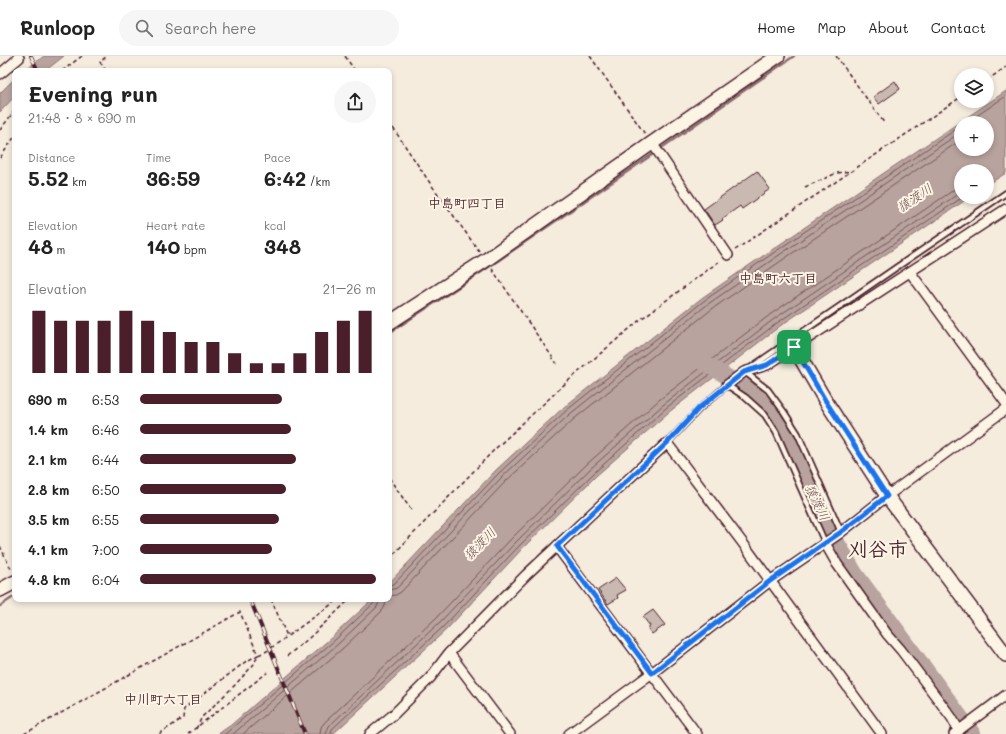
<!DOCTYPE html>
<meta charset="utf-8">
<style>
:root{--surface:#fff;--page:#f6f6f6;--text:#222;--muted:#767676;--line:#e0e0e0;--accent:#4a1f2b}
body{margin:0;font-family:Mali,"Klee One",sans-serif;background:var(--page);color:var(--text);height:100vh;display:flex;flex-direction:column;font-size:15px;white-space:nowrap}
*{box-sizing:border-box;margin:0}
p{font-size:13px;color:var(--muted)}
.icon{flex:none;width:22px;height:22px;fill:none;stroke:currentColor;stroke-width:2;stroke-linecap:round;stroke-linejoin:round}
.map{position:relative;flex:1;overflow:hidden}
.drawer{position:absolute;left:12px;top:12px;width:380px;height:534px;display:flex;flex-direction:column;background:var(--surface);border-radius:8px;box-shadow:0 2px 6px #0003}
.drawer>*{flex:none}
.tools{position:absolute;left:954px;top:12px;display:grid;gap:8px}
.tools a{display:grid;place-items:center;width:40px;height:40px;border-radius:50%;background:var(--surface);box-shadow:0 2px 6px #0003;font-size:20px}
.pin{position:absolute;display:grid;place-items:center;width:34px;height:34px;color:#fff;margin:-17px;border-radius:8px;box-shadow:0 2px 6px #0006}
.round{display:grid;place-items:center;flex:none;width:42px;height:42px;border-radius:21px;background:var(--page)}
.headline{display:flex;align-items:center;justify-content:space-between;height:68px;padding:0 16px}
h1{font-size:22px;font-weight:700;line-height:30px}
.metrics{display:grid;grid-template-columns:repeat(3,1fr);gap:6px;height:68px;padding:4px 16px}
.metrics div{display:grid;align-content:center}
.metrics b{font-size:20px;font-weight:700}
.metrics small{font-size:11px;font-weight:400}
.metrics p{font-size:11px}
.chart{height:112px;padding:8px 16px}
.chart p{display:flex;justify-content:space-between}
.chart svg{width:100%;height:72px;margin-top:4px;stroke:var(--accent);stroke-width:6}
ul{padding:0 16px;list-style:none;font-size:13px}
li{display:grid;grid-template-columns:64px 48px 1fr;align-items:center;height:30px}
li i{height:10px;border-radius:5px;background:var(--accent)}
header{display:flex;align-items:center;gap:24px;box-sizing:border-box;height:56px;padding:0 20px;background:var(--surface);border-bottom:1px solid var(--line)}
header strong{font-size:19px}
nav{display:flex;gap:22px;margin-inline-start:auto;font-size:14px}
.search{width:280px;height:36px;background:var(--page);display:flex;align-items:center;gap:10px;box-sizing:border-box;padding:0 14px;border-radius:22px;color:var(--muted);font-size:15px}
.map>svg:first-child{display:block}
</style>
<header>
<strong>Runloop</strong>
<div class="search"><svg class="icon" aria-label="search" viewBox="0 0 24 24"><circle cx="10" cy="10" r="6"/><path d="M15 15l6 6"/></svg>Search here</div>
<nav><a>Home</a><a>Map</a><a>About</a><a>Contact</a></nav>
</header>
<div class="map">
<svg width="1006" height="678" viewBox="0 0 1006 678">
<rect width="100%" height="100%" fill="#f5ecde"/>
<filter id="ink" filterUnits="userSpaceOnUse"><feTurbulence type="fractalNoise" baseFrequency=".025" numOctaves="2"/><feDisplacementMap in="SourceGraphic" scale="8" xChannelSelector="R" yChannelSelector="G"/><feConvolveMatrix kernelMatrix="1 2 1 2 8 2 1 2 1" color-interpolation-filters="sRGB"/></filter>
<g filter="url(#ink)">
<!-- water -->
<g fill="#b8a39e" stroke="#8c6e70" fill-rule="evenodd">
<path d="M44 0H64L45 15H24Z"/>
<path d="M15 22V40L0 56V37Z"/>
<path d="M1006 35V117L987 129V115H961V141H970L780 270 669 356 596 420 522 493 447 573 333 678H218L231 669 332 581 373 543H389V527L496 414 564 351 703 241 884 117ZM961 67H987V93H961Z"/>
</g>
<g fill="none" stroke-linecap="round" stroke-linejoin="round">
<!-- shore -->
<g stroke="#765459" stroke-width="1">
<path d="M966 67 1006 40"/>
<path d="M389 529 394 528 499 417 567 354 705 244 785 189 961 70"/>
<path d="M389 534 397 532 502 421 570 358 708 248 788 193 961 76"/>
<path d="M389 540 396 539 401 536 506 425 574 363 712 253 791 198 961 84"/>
<path d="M225 678 335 584 374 547 375 543"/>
<path d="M233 678 338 588 377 551 380 543"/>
<path d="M243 678 342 593 382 555 385 550 386 543"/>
<path d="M320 678 321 671 325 666 436 562 512 482 586 409 659 344 771 258 961 129"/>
<path d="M326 678 329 670 440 566 516 486 590 413 663 349 774 263 961 136"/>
<path d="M331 678 332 673 444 570 519 490 594 417 666 352 777 267 963 141"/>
</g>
<!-- stream -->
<g stroke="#8c6e70" stroke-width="2.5">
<path d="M660 93 794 0"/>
<path d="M389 277 486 213 656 96"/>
<path d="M0 550 15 540"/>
</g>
<!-- river -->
<path stroke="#b8a39e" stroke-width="16" d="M701 305 751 335 771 354 789 379 816 443 838 488 855 517 973 678"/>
</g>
<!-- building -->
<g fill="#cab9b1" stroke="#4a1f2b">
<path d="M895 25 900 33 879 48 873 41Z"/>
<path d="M757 115 770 133 742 153 740 150 722 163 723 164 715 169 704 153Z"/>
<path d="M616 522 626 534 617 539 618 542 608 548 598 534Z"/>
<path d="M653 554 665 569 652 578 648 573 650 570 643 561Z"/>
</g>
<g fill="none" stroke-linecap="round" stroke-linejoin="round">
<!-- lane casing -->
<g stroke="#4a1f2b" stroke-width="8">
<g id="lane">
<path d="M753 310 897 211 1006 137"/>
<path d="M745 316 768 334 784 356 798 378 841 476"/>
<path d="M667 387 699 353 727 329 745 341 765 359 776 376 825 487"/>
</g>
</g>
<!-- street casing -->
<g stroke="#4a1f2b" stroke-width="12">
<g id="street">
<path d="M0 18 19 2 18 0"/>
<path d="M652 87 728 199"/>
<path d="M910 216 1006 347"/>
<path d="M727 329 744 316 767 309 1006 153"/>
<path d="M825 487 837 508 887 578 901 594 952 662 959 675"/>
<path d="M557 491 697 678"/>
<path d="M449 597 510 678"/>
<path d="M370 678 394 658 430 622 449 597 526 519 667 387 742 486 882 678"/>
<path d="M569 678 652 617 770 525 840 477 887 440 1006 353"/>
<path d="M954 678 1006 639"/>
</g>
</g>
<!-- secondary casing -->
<g stroke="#4a1f2b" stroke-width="16">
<g id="secondary">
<path d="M389 267 486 204 652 87 778 0"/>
<path d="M794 291 825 344 887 440 1006 599"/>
<path d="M0 534 15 526"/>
</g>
</g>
<!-- path -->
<g stroke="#4a1f2b" stroke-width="1.5" stroke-dasharray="4 3" stroke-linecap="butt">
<path d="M345 0 355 15"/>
<path d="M590 0 645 78"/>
<path d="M836 0 885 68"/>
<path d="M62 15 82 0"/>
<path d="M106 15 100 6 107 0"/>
<path d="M987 24 1006 11"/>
<path d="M389 66 430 127 479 195"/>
<path d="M0 74 15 54"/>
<path d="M0 102 15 80"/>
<path d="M805 131 837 117 851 115"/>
<path d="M735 194 961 41"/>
<path d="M492 213 557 308"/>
<path d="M389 422 412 455"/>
<path d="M0 490 12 515"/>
<path d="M389 503 495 393 568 325 641 263 721 204"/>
<path d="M271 543 287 580"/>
<path d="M287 600 308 583 350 543"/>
<path d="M196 673 202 661 235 629 254 608 258 599 267 595 339 543"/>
<path d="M24 678 240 556 258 599 245 606 184 653 183 662 159 678"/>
<path d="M188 678 268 616"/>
</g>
<!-- lane -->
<use href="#lane" stroke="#fcf5e5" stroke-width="4.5"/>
<!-- street -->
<use href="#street" stroke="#fcf5e5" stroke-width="9"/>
<!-- secondary -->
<use href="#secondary" stroke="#fcf5e5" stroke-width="13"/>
<!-- rail casing -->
<g stroke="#4a1f2b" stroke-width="4">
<g id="rail">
<path d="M31 0 38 15"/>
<path d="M250 543 305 678"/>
</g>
</g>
<!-- rail -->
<use href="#rail" stroke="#fcf5e5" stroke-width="2.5" stroke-dasharray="8" stroke-linecap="butt"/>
</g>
</g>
<g fill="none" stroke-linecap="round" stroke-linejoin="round" filter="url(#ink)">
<!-- route casing -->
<g stroke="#fff" stroke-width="8">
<path id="route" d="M794 291 825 344 887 440 841 476 770 525 652 617 557 490 667 387 699 352 744 316 767 309Z"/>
</g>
<!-- route -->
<use href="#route" stroke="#1a73e8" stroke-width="5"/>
</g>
<g text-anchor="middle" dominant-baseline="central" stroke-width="4" stroke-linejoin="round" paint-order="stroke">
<!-- water labels -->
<g font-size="13" font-style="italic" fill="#704d53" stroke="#fcf5e5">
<text transform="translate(914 141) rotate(-34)">猿渡川</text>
<text transform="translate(818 446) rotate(64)">猿渡川</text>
<text transform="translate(479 487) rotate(-46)">猿渡川</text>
</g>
<!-- neighbourhood labels -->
<g font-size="13" font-weight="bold" fill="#4a1f2b" stroke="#fcf5e5">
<text x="467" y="146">中島町四丁目</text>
<text x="778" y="221">中島町六丁目</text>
<text x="163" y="642">中川町六丁目</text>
</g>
<!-- town labels -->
<g font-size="20" font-weight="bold" fill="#4a1f2b" stroke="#fcf5e5">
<text x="878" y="492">刈谷市</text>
</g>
</g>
</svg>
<div class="tools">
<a><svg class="icon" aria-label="layers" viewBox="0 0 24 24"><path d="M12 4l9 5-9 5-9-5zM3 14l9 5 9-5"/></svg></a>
<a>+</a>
<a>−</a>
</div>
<div class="pin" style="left:794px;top:291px;background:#1e9e55"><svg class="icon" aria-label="arrive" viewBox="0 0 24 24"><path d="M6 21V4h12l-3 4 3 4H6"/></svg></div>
<section class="drawer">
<div class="headline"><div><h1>Evening run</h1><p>21:48 · 8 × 690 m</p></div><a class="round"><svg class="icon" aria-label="share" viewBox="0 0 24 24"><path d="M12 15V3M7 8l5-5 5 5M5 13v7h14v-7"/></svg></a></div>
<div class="metrics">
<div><p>Distance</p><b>5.52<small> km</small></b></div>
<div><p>Time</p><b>36:59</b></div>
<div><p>Pace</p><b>6:42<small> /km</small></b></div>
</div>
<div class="metrics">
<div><p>Elevation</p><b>48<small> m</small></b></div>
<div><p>Heart rate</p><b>140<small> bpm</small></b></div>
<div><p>kcal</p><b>348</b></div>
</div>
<div class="chart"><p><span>Elevation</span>21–26 m</p>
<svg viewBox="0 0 160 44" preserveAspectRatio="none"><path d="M5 44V6M15 44V12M25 44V12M35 44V12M45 44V6M55 44V12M65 44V19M75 44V25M85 44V25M95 44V32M105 44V38M115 44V38M125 44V32M135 44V19M145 44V12M155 44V6"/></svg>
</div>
<ul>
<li><b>690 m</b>6:53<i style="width:60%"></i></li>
<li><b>1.4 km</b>6:46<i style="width:64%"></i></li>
<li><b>2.1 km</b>6:44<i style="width:66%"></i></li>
<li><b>2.8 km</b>6:50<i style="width:62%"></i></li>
<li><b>3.5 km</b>6:55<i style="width:59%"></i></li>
<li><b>4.1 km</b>7:00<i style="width:56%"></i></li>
<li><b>4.8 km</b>6:04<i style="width:100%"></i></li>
</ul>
</section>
</div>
